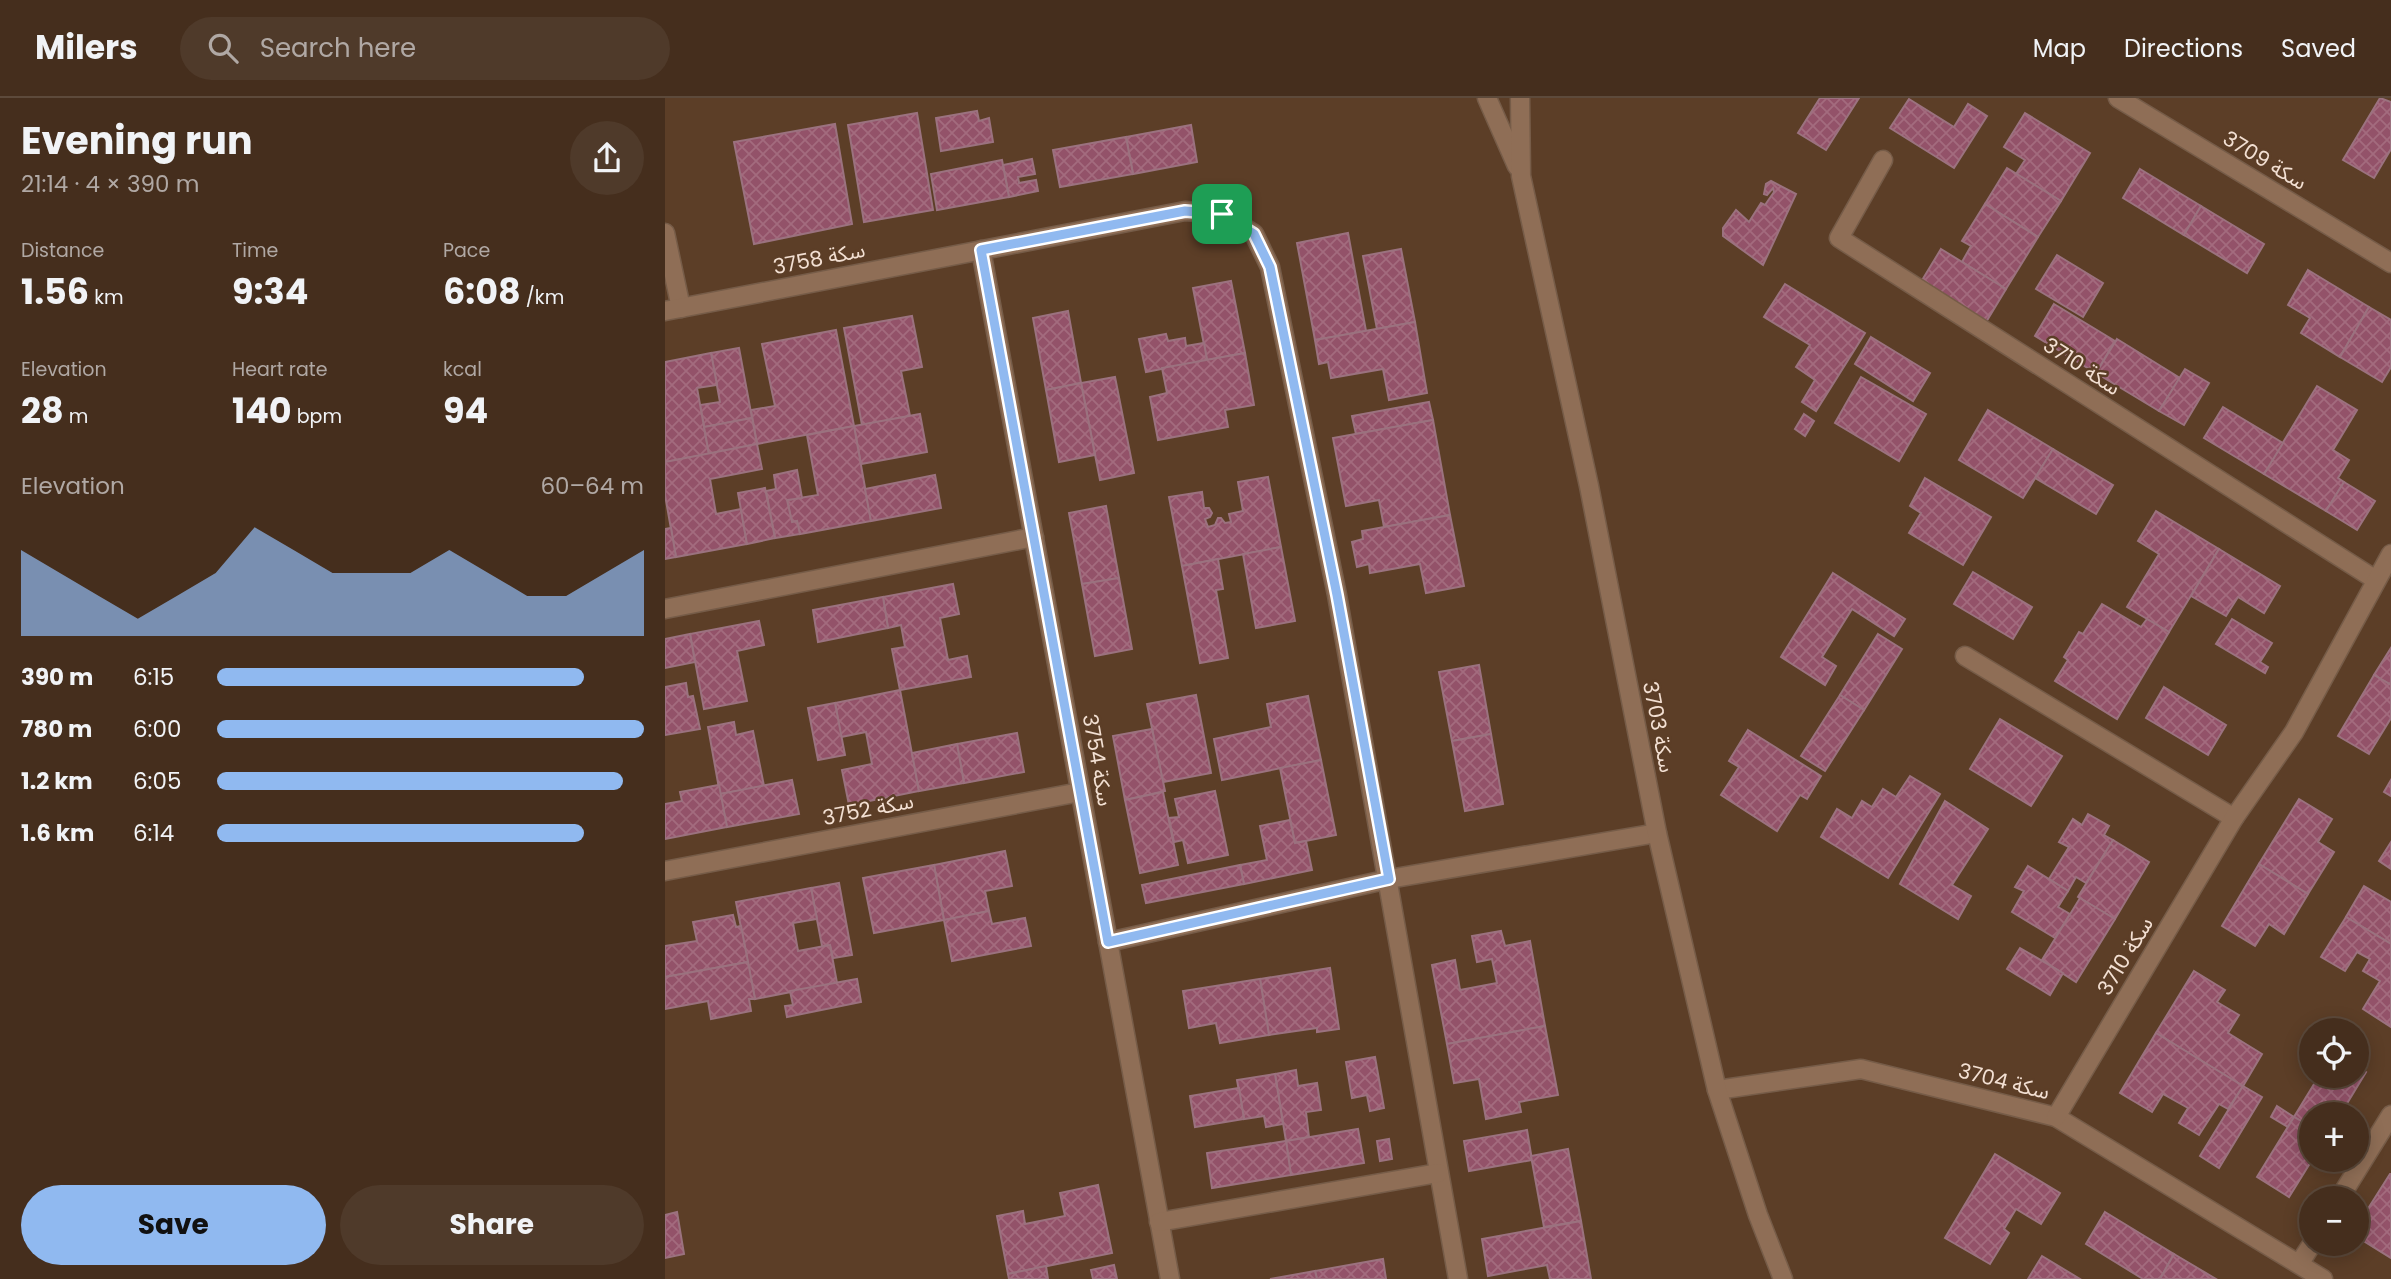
<!DOCTYPE html>
<meta charset="utf-8">
<style>
:root{--surface:#452e1d;--page:#4f3a2a;--text:#f1f3f6;--muted:#b0a8a4;--line:#5d4a3b;--accent:#90b9f0}
body{margin:0;font-family:Poppins,"Noto Sans Arabic",sans-serif;background:var(--page);color:var(--text);height:100vh;display:flex;flex-direction:column;font-size:26px;white-space:nowrap}
*{box-sizing:border-box;margin:0}
p{font-size:23px;color:var(--muted)}
.icon{flex:none;width:38px;height:38px;fill:none;stroke:currentColor;stroke-width:2;stroke-linecap:round;stroke-linejoin:round}
.map{position:relative;flex:1;overflow:hidden}
.drawer{display:flex;flex-direction:column;background:var(--surface);width:665px}
.drawer>*{flex:none}
.controls{position:absolute;left:1634px;top:920px;display:grid;gap:14px}
.controls a{display:grid;place-items:center;width:70px;height:70px;border-radius:50%;background:var(--surface);box-shadow:0 4px 18px #0003,0 0 0 2px var(--line);font-size:35px}
.pin{position:absolute;display:grid;place-items:center;width:60px;height:60px;color:#fff;margin:-30px;border-radius:14px;box-shadow:0 4px 10px #0006}
.round{display:grid;place-items:center;flex:none;width:74px;height:74px;border-radius:37px;background:var(--page)}
.head{display:flex;align-items:center;justify-content:space-between;height:119px;padding:0 21px}
h1{font-size:38px;font-weight:700;line-height:52px}
.figures{display:grid;grid-template-columns:repeat(3,1fr);gap:10px;height:119px;padding:7px 21px}
.figures div{display:grid;align-content:center}
.figures b{font-size:35px;font-weight:700}
.figures small{font-size:19px;font-weight:400}
.figures p{font-size:19px}
.chart{height:196px;padding:14px 21px}
.chart p{display:flex;justify-content:space-between}
.chart svg{width:100%;height:126px;margin-top:7px;fill:var(--accent);opacity:.7}
.primary-button{display:flex;gap:14px;margin-top:auto;padding:14px 21px}
.primary-button a{flex:1;height:80px;border-radius:42px;background:var(--accent);color:#111;font-size:28px;font-weight:700;line-height:80px;text-align:center}
.primary-button a+a{background:var(--page);color:var(--text)}
ul{padding:0 21px;list-style:none;font-size:23px}
li{display:grid;grid-template-columns:112px 84px 1fr;align-items:center;height:52px}
li i{height:18px;border-radius:9px;background:var(--accent)}
header{display:flex;align-items:center;gap:42px;box-sizing:border-box;height:98px;padding:0 35px;background:var(--surface);border-bottom:2px solid var(--line)}
header strong{font-size:33px}
nav{display:flex;gap:38px;margin-inline-start:auto;font-size:24px}
.search{width:490px;height:63px;background:var(--page);display:flex;align-items:center;gap:18px;box-sizing:border-box;padding:0 24px;border-radius:38px;color:var(--muted);font-size:26px}
main{display:flex;flex:1;min-height:0}
.map>svg:first-child{display:block}
</style>
<header>
<strong>Milers</strong>
<div class="search"><svg class="icon" aria-label="search" viewBox="0 0 24 24"><circle cx="10" cy="10" r="6"/><path d="M15 15l6 6"/></svg>Search here</div>
<nav><a>Map</a><a>Directions</a><a>Saved</a></nav>
</header>
<main>
<section class="drawer">
<div class="head"><div><h1>Evening run</h1><p>21:14 · 4 × 390 m</p></div><a class="round"><svg class="icon" aria-label="share" viewBox="0 0 24 24"><path d="M12 15V3M7 8l5-5 5 5M5 13v7h14v-7"/></svg></a></div>
<div class="figures">
<div><p>Distance</p><b>1.56<small> km</small></b></div>
<div><p>Time</p><b>9:34</b></div>
<div><p>Pace</p><b>6:08<small> /km</small></b></div>
</div>
<div class="figures">
<div><p>Elevation</p><b>28<small> m</small></b></div>
<div><p>Heart rate</p><b>140<small> bpm</small></b></div>
<div><p>kcal</p><b>94</b></div>
</div>
<div class="chart"><p><span>Elevation</span>60–64 m</p>
<svg viewBox="0 0 160 44" preserveAspectRatio="none"><path d="M0 44V14L10 22L20 30L30 38L40 30L50 22L60 6L70 14L80 22L90 22L100 22L110 14L120 22L130 30L140 30L150 22L160 14V44z"/></svg>
</div>
<ul>
<li><b>390 m</b>6:15<i style="width:86%"></i></li>
<li><b>780 m</b>6:00<i style="width:100%"></i></li>
<li><b>1.2 km</b>6:05<i style="width:95%"></i></li>
<li><b>1.6 km</b>6:14<i style="width:86%"></i></li>
</ul>
<div class="primary-button"><a>Save</a><a>Share</a></div>
</section>
<div class="map">
<svg width="1726" height="1181" viewBox="0 0 1726 1181">
<defs>
<pattern id="building-cross-hatch" width="8" height="8" patternUnits="userSpaceOnUse" patternTransform="scale(1.75)"><rect width="8" height="8" fill="#935269"/><path d="M0 0l8 8M0 8l8-8" fill="none" stroke="#a36b7e"/></pattern>
</defs>
<rect width="100%" height="100%" fill="#5c3e27"/>
<!-- building -->
<g fill="url(#building-cross-hatch)" stroke="#9b727f" stroke-width="2">
<path d="M1155 0H1194L1161 52 1133 35Z"/>
<path d="M1715 0 1726 4V51L1709 80 1678 62Z"/>
<path d="M1244 1 1289 29 1303 6 1322 18 1289 70 1225 30Z"/>
<path d="M312 13 314 23 324 20 328 44 276 53 271 20Z"/>
<path d="M252 15 268 112 199 124 183 27Z"/>
<path d="M1360 15 1425 55 1396 103 1351 76 1360 62 1339 49Z"/>
<path d="M170 26 187 126 89 146 69 44Z"/>
<path d="M526 27 532 64 468 76 461 39Z"/>
<path d="M461 39 468 76 395 89 388 52Z"/>
<path d="M367 61 370 76 353 79 354 85 371 82 373 93 344 99 338 67Z"/>
<path d="M337 62 344 99 272 112 266 76Z"/>
<path d="M1342 70 1396 103 1373 139 1320 106Z"/>
<path d="M1475 71 1536 108 1519 137 1458 100Z"/>
<path d="M1106 83 1131 96 1098 167 1058 138V130L1071 112 1084 124 1096 105 1100 107 1109 94 1108 90 1102 97 1099 96 1101 86Z"/>
<path d="M1320 106 1373 139 1341 191 1297 164 1306 148 1297 143Z"/>
<path d="M1536 108 1599 146 1582 175 1519 137Z"/>
<path d="M683 135 701 233 650 242 632 145Z"/>
<path d="M736 151 750 224 712 231 698 158Z"/>
<path d="M1276 151 1341 191 1321 224 1256 184Z"/>
<path d="M1392 157 1438 185 1418 219 1371 191Z"/>
<path d="M1643 172 1704 209 1675 259 1636 235 1645 220 1623 207Z"/>
<path d="M566 183 580 255 542 262 528 190Z"/>
<path d="M1120 186 1200 235 1151 313 1137 304 1150 282 1131 269 1145 247 1099 219Z"/>
<path d="M1389 206 1450 243 1431 275 1370 238Z"/>
<path d="M1704 209 1726 222V269L1717 284 1675 259Z"/>
<path d="M403 213 416 285 381 292 368 220Z"/>
<path d="M247 218 257 269 236 273 245 318 197 327 179 230Z"/>
<path d="M750 224 762 295 724 302 718 271 666 280 663 264 654 266 650 242Z"/>
<path d="M171 232 189 328 92 346 86 312 110 308 97 246Z"/>
<path d="M501 236 503 243 520 240 521 248 539 245 542 262 481 274 474 241Z"/>
<path d="M1206 239 1265 275 1248 303 1190 266Z"/>
<path d="M1452 241 1515 280 1494 313 1431 275Z"/>
<path d="M74 250 87 320 39 329 35 307 55 304 46 255Z"/>
<path d="M46 255 52 287 32 290 44 356 0 364V264Z"/>
<path d="M580 255 589 307 560 312 563 329 493 342 485 299 502 295 497 270Z"/>
<path d="M1520 271 1544 285 1519 327 1494 313Z"/>
<path d="M450 279 469 375 435 382 416 285Z"/>
<path d="M1196 279 1261 316 1234 363 1170 325Z"/>
<path d="M416 285 430 357 394 364 381 292Z"/>
<path d="M1652 288 1692 312 1668 352 1684 362 1673 380 1679 384 1661 413 1599 376Z"/>
<path d="M764 304 768 322 691 336 687 318Z"/>
<path d="M1558 309 1618 345 1599 376 1539 340Z"/>
<path d="M1323 312 1388 351 1358 400 1294 362Z"/>
<path d="M255 316 262 354 196 366 189 328Z"/>
<path d="M1139 316 1149 323 1140 338 1130 331Z"/>
<path d="M87 320 92 346 44 356 39 329Z"/>
<path d="M768 322 785 417 719 429 714 402 681 408 668 340Z"/>
<path d="M189 328 206 423 135 436 132 423 127 424 122 402 153 397 142 337Z"/>
<path d="M92 346 97 371 45 381 51 416 76 411 82 446 11 459 0 397V364Z"/>
<path d="M1388 351 1448 387 1431 416 1370 380Z"/>
<path d="M132 372 137 400 122 402 127 424 132 423 135 436 110 440 101 393 111 391 109 377Z"/>
<path d="M270 377 276 410 206 423 200 391Z"/>
<path d="M603 379 616 449 517 468 504 399 537 394 539 410H544L547 415 545 419 540 421 543 429 550 427 553 420H556L560 425 566 424 564 416 578 413 573 384Z"/>
<path d="M1260 380 1326 419 1298 467 1244 435 1256 415 1245 408Z"/>
<path d="M1679 384 1710 403 1692 432 1661 413Z"/>
<path d="M100 390 110 440 82 446 73 395Z"/>
<path d="M441 408 454 480 417 486 404 415Z"/>
<path d="M1491 413 1554 451 1504 534 1462 509 1494 456 1473 443Z"/>
<path d="M785 417 799 488 761 495 755 466 705 475 704 466 692 469 687 444 698 441 697 433Z"/>
<path d="M6 430 11 459 0 461V431Z"/>
<path d="M616 449 630 523 591 530 578 456Z"/>
<path d="M1554 451 1615 488 1599 515 1573 499 1561 518 1526 498Z"/>
<path d="M553 461 558 491 551 492 563 560 535 565 517 468Z"/>
<path d="M1308 474 1367 509 1348 541 1289 506Z"/>
<path d="M1168 475 1240 521 1229 538 1187 511 1157 559 1171 568 1160 587 1116 559Z"/>
<path d="M454 480 467 551 430 558 417 486Z"/>
<path d="M288 486 294 516 275 520 283 562 302 558 306 579 235 592 227 551 240 549 236 527 223 530 218 499Z"/>
<path d="M218 499 223 530 153 544 148 512Z"/>
<path d="M1437 506 1476 529 1482 521 1504 534 1452 621 1390 583 1403 562 1399 559 1414 534 1418 536Z"/>
<path d="M1567 521 1607 545 1595 564 1603 569 1600 575 1551 546Z"/>
<path d="M94 523 99 547 72 553 82 603 39 611 25 536Z"/>
<path d="M25 536 30 564 0 570V541Z"/>
<path d="M1213 536 1237 551 1199 612 1175 597Z"/>
<path d="M1726 550V587L1709 577Z"/>
<path d="M814 567 826 636 787 643 774 574Z"/>
<path d="M1709 577 1726 587V620L1704 656 1673 638Z"/>
<path d="M21 585 23 599 28 598 35 631 0 637V589Z"/>
<path d="M1499 589 1561 627 1543 657 1481 620Z"/>
<path d="M235 592 254 693 184 707 177 672 207 666 201 634 176 639 170 605Z"/>
<path d="M531 597 546 675 498 684 482 606Z"/>
<path d="M1175 597 1199 612 1160 673 1136 658Z"/>
<path d="M643 598 656 662 557 682 549 641 606 629 602 606Z"/>
<path d="M170 605 180 657 153 662 143 610Z"/>
<path d="M1335 621 1397 658 1366 708 1305 671Z"/>
<path d="M69 624 71 637 88 633 99 688 55 696 43 629Z"/>
<path d="M487 631 500 693 460 702 448 638Z"/>
<path d="M1083 632 1156 678 1142 701 1135 697 1112 733 1056 697 1074 669 1064 663Z"/>
<path d="M352 635 359 674 299 685 292 646Z"/>
<path d="M826 636 838 706 800 713 787 643Z"/>
<path d="M292 646 299 685 254 693 247 655Z"/>
<path d="M656 662 671 737 630 745 615 670Z"/>
<path d="M1245 678 1275 696 1223 780 1156 739 1172 711 1187 720 1197 703 1207 709 1218 691 1231 699Z"/>
<path d="M127 682 134 716 62 729 55 696Z"/>
<path d="M1726 682V698L1719 694Z"/>
<path d="M54 687 62 729 0 741V706L17 703 15 694Z"/>
<path d="M550 693 563 757 523 765 518 742 509 744 504 720 514 719 510 701Z"/>
<path d="M498 694 513 767 475 775 460 702Z"/>
<path d="M1634 701 1667 721 1653 744 1669 754 1643 796 1594 766Z"/>
<path d="M1280 703 1323 731 1287 787 1306 798 1293 821 1235 786Z"/>
<path d="M1423 716 1444 728 1439 737 1448 742 1421 785 1411 779 1403 793 1384 781 1404 749 1394 744 1408 721 1417 727Z"/>
<path d="M625 722 630 745 641 743 647 772 579 786 575 767 602 762 595 728Z"/>
<path d="M1448 742 1484 764 1450 821 1413 799Z"/>
<path d="M1726 744V771L1714 763Z"/>
<path d="M340 753 347 788 320 793 324 813 279 822 269 767Z"/>
<path d="M1594 766 1643 796 1619 836 1604 826 1590 848 1557 828Z"/>
<path d="M269 767 279 822 209 835 198 780Z"/>
<path d="M575 767 579 786 481 805 477 787Z"/>
<path d="M1363 768 1403 793 1393 809 1405 816 1390 840 1347 814 1359 793 1350 789Z"/>
<path d="M174 785 187 857 168 860 165 847 157 848 146 790Z"/>
<path d="M1699 788 1726 804V846L1681 819Z"/>
<path d="M146 790 152 821 128 825 133 853 165 847 172 885 90 901 71 804Z"/>
<path d="M1415 800 1450 821 1411 884 1377 862Z"/>
<path d="M324 813 327 826 360 820 366 848 287 863 279 822Z"/>
<path d="M68 817 71 829 76 828 83 864 0 879V848L32 843 28 824Z"/>
<path d="M1681 819 1726 846V929L1698 911 1715 883 1698 873 1705 861 1692 854 1680 873 1656 859Z"/>
<path d="M836 833 840 848 865 843 880 928 782 946 767 867 790 862 795 892 832 885 827 861 812 864 807 838Z"/>
<path d="M1355 850 1398 875 1385 897 1342 871Z"/>
<path d="M83 864 90 901H84L86 913 46 921 43 903 0 911V879Z"/>
<path d="M665 870 674 931 652 934V930L604 937 595 881Z"/>
<path d="M1529 873 1560 892 1552 904 1574 917 1563 935 1597 956 1578 988 1491 935Z"/>
<path d="M192 881 196 904 122 919 120 908 128 907 125 893Z"/>
<path d="M595 881 604 937 555 945 551 925 524 930 518 893Z"/>
<path d="M880 928 893 997 854 1004 856 1014 821 1021 814 981 789 985 782 946Z"/>
<path d="M1491 935 1578 988 1563 1011 1554 1006 1534 1037 1514 1025 1523 1010 1498 996 1487 1014 1455 995Z"/>
<path d="M710 959 719 1010 705 1013 702 997 687 1000 681 964Z"/>
<path d="M1692 969 1701 974 1675 1017H1647V1029L1629 1019 1654 978H1692Z"/>
<path d="M631 972 633 988 652 985 656 1012 641 1014 644 1039 621 1043 610 976Z"/>
<path d="M610 976 618 1026 601 1029 599 1018 579 1021 572 982Z"/>
<path d="M1578 988 1597 999 1554 1070 1535 1058Z"/>
<path d="M574 990 579 1021 530 1029 525 998Z"/>
<path d="M1612 1008 1629 1019 1623 1029 1606 1019Z"/>
<path d="M1629 1019 1647 1029V1062L1624 1099 1592 1079Z"/>
<path d="M693 1031 699 1065 626 1077 621 1043Z"/>
<path d="M862 1032 867 1062 804 1073 799 1043Z"/>
<path d="M724 1041 727 1061 715 1063 712 1043Z"/>
<path d="M621 1043 626 1077 547 1090 542 1055Z"/>
<path d="M903 1051 916 1123 879 1129 866 1058Z"/>
<path d="M1330 1056 1395 1095 1376 1126 1351 1111 1339 1131 1344 1135 1325 1166 1280 1140Z"/>
<path d="M1725 1076H1726V1160L1692 1139V1128Z"/>
<path d="M433 1087 447 1155 343 1176 332 1118 358 1113 360 1126 400 1118 395 1095Z"/>
<path d="M12 1114 19 1156 0 1160V1117Z"/>
<path d="M1440 1114 1509 1156 1495 1181H1478L1421 1146Z"/>
<path d="M916 1123 926 1181H885L882 1167 823 1178 817 1141Z"/>
<path d="M1509 1156 1551 1181H1495Z"/>
<path d="M1377 1158 1415 1181H1363Z"/>
<path d="M718 1161 721 1181H652L650 1173Z"/>
<path d="M449 1167 452 1181H428L426 1172Z"/>
<path d="M381 1168 383 1181H344L343 1176Z"/>
<path d="M650 1173 652 1181H605Z"/>
</g>
<g fill="none" stroke-linecap="round" stroke-linejoin="round">
<!-- minor casing -->
<g stroke="#765c48" stroke-width="21">
<g id="minor">
<path d="M1453 0 1726 165"/>
<path d="M1218 62 1174 140 1711 482"/>
<path d="M0 135 16 210"/>
<path d="M316 152 505 1181"/>
<path d="M0 213 520 113 557 116 589 136 605 169 672 497 793 1181"/>
<path d="M0 511 369 439"/>
<path d="M1300 558 1569 720"/>
<path d="M0 773 415 694"/>
<path d="M443 844 724 781 992 735"/>
<path d="M1052 992 1196 971 1391 1019 1658 1181"/>
<path d="M1391 1019 1569 720 1629 634 1726 456"/>
<path d="M1674 1101 1726 1017"/>
<path d="M494 1124 773 1075"/>
<path d="M1634 1166 1647 1146"/>
</g>
</g>
<!-- tertiary casing -->
<g stroke="#765c48" stroke-width="21">
<g id="tertiary">
<path d="M822 0 852 68"/>
<path d="M855 0 856 78 924 388 992 735 1052 992 1093 1117 1118 1181"/>
</g>
</g>
<!-- minor -->
<use href="#minor" stroke="#8f6e56" stroke-width="18"/>
<!-- tertiary -->
<use href="#tertiary" stroke="#8f6e56" stroke-width="18"/>
</g>
<g fill="none" stroke-linecap="round" stroke-linejoin="round">
<!-- route casing -->
<g stroke="#fff" stroke-width="14">
<path id="route" d="M520 113 557 116 589 136 605 169 672 497 724 781 443 844 316 152Z"/>
</g>
<!-- route -->
<use href="#route" stroke="#90b9f0" stroke-width="9"/>
</g>
<g text-anchor="middle" dominant-baseline="central" stroke-width="5" stroke-linejoin="round" paint-order="stroke">
<!-- street labels -->
<g font-size="21" fill="#f3e0d3" stroke="#5c3e27">
<text transform="translate(1600 62) rotate(31)">سكة 3709</text>
<text transform="translate(154 160) rotate(-11)">سكة 3758</text>
<text transform="translate(1417 268) rotate(33)">سكة 3710</text>
<text transform="translate(994 629) rotate(79)">سكة 3703</text>
<text transform="translate(433 662) rotate(80)">سكة 3754</text>
<text transform="translate(203 711) rotate(-11)">سكة 3752</text>
<text transform="translate(1460 858) rotate(-59)">سكة 3710</text>
<text transform="translate(1339 983) rotate(14)">سكة 3704</text>
</g>
</g>
</svg>
<div class="controls">
<a><svg class="icon" aria-label="locate" viewBox="0 0 24 24"><circle cx="12" cy="12" r="6"/><path d="M12 2v4M12 18v4M2 12h4M18 12h4"/></svg></a>
<a>+</a>
<a>−</a>
</div>
<div class="pin" style="left:557px;top:116px;background:#1e9e55"><svg class="icon" aria-label="arrive" viewBox="0 0 24 24"><path d="M6 21V4h12l-3 4 3 4H6"/></svg></div>
</div>
</main>
